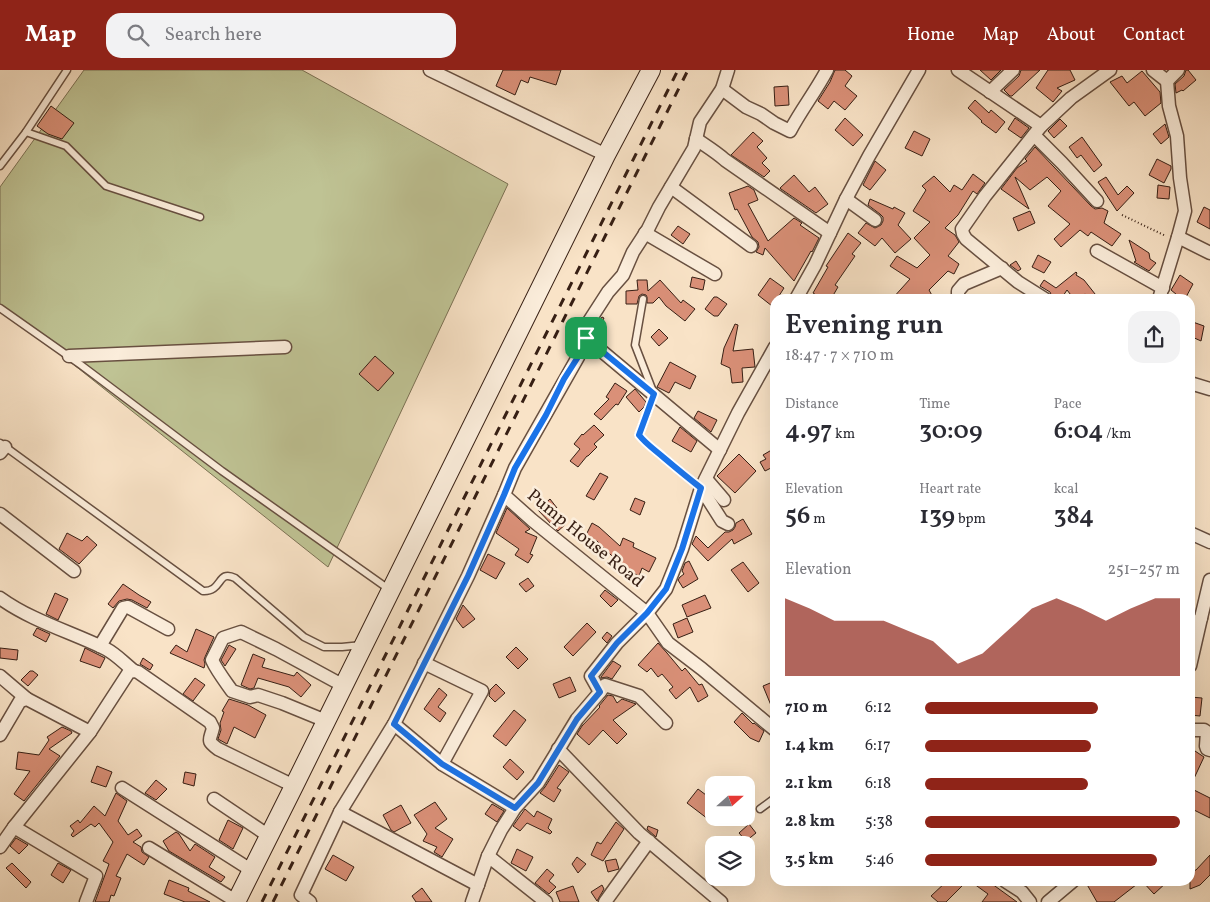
<!DOCTYPE html>
<meta charset="utf-8">
<style>
:root{--surface:#fff;--page:#f2f2f3;--text:#2b2b33;--muted:#7c7c81;--accent:#8f2418}
body{margin:0;font-family:Vollkorn,serif;background:var(--page);color:var(--text);height:100vh;display:flex;flex-direction:column;font-size:19px;white-space:nowrap}
*{box-sizing:border-box;margin:0}
p{font-size:16px;color:var(--muted)}
.icon{flex:none;width:28px;height:28px;fill:none;stroke:currentColor;stroke-width:2;stroke-linecap:round;stroke-linejoin:round}
.map{position:relative;flex:1;overflow:hidden}
.side{position:absolute;left:770px;top:224px;width:425px;height:592px;display:flex;flex-direction:column;background:var(--surface);border-radius:15px;box-shadow:0 5px 20px #0002}
.side>*{flex:none}
.needle{width:32px;rotate:69deg}
.controls{position:absolute;left:705px;top:706px;display:grid;gap:10px}
.controls a{display:grid;place-items:center;width:50px;height:50px;border-radius:10px;background:var(--surface);box-shadow:0 5px 20px #0002;font-size:25px}
.pin{position:absolute;display:grid;place-items:center;width:42px;height:42px;color:#fff;margin:-21px;border-radius:10px;box-shadow:0 2px 8px #0006}
.round{display:grid;place-items:center;flex:none;width:52px;height:52px;border-radius:15px;background:var(--page)}
.overview{display:flex;align-items:center;justify-content:space-between;height:85px;padding:0 15px}
h1{font-size:28px;font-weight:600;line-height:38px}
.figures{display:grid;grid-template-columns:repeat(3,1fr);gap:8px;height:85px;padding:5px 15px}
.figures div{display:grid;align-content:center}
.figures b{font-size:25px;font-weight:600}
.figures small{font-size:14px;font-weight:400}
.figures p{font-size:14px}
.chart{height:140px;padding:10px 15px}
.chart p{display:flex;justify-content:space-between}
.chart svg{width:100%;height:90px;margin-top:5px;fill:var(--accent);opacity:.7}
ul{padding:0 15px;list-style:none;font-size:16px}
li{display:grid;grid-template-columns:80px 60px 1fr;align-items:center;height:38px}
li i{height:12px;border-radius:6px;background:var(--accent)}
header{display:flex;align-items:center;gap:30px;box-sizing:border-box;height:70px;padding:0 25px;background:var(--accent);color:#fff}
header strong{font-size:24px}
nav{display:flex;gap:28px;margin-inline-start:auto;font-size:18px}
.search{width:350px;height:45px;background:var(--page);display:flex;align-items:center;gap:12px;box-sizing:border-box;padding:0 18px;border-radius:15px;color:var(--muted);font-size:19px}
.map>svg:first-child{display:block}
</style>
<header>
<strong>Map</strong>
<div class="search"><svg class="icon" aria-label="search" viewBox="0 0 24 24"><circle cx="10" cy="10" r="6"/><path d="M15 15l6 6"/></svg>Search here</div>
<nav><a>Home</a><a>Map</a><a>About</a><a>Contact</a></nav>
</header>
<div class="map">
<svg width="1210" height="832" viewBox="0 0 1210 832">
<rect width="100%" height="100%" fill="#f9e3c7"/>
<filter id="stains"><feTurbulence type="fractalNoise" baseFrequency=".004" numOctaves="4"/><feColorMatrix values="0 0 0 0 .2 0 0 0 0 .09 0 0 0 0 .02 0 0 0 .5 -.17"/></filter>
<radialGradient id="worn" r=".72"><stop offset=".6" stop-color="#630" stop-opacity="0"/><stop offset="1" stop-color="#630" stop-opacity=".3"/></radialGradient>
<!-- green -->
<path fill="#bfc394" stroke="#7b7154" d="M84 0H302L508 114 328 497 0 236V117Z"/>
<!-- building -->
<g fill="#da9078" stroke="#371f14">
<path d="M503 0H561L556 15 530 7 528 13 521 10 515 25 496 16Z"/>
<path d="M835 0H845L852 6 845 16 857 26 845 40 834 31 828 39 818 31 830 12Z"/>
<path d="M980 0H1001L991 10Z"/>
<path d="M1021 0H1040L1012 26H1010L1004 20 1019 6Z"/>
<path d="M1048 0H1070L1075 10 1057 18 1062 21 1053 32 1036 18Z"/>
<path d="M1186 0H1188L1196 10 1183 21 1182 20 1176 23 1175 14 1184 6Z"/>
<path d="M1142 1 1160 22 1161 33 1145 46 1134 32 1129 36 1110 12 1122 6 1127 13Z"/>
<path d="M788 16 789 35 775 36 774 17Z"/>
<path d="M975 30 989 43 991 40 1005 52 996 63 981 52 982 51 968 38Z"/>
<path d="M51 36 74 53 62 69 48 64 37 56Z"/>
<path d="M845 48 863 65 853 76 835 60Z"/>
<path d="M1015 48 1029 58 1021 68 1008 59Z"/>
<path d="M1060 49 1067 56 1054 68 1048 61Z"/>
<path d="M1165 54 1169 67 1161 74 1153 64Z"/>
<path d="M914 61 930 69 922 86 905 78Z"/>
<path d="M753 62 763 71 757 77 767 88 762 93 770 101 764 107 731 85Z"/>
<path d="M1082 67 1102 95 1094 102 1081 85 1077 88 1069 77Z"/>
<path d="M1035 77 1091 136 1095 139 1102 138 1108 141 1104 153 1121 164 1112 176 1091 162 1088 166 1080 160 1061 177 1054 169 1070 154 1048 136 1061 121 1047 107 1030 120 1015 107 1029 139 1001 119 1017 98 1027 91 1025 89Z"/>
<path d="M1157 89 1171 96V99L1164 113 1149 105Z"/>
<path d="M875 91 886 100 870 120 863 115Z"/>
<path d="M973 104 985 113 977 124 973 121 958 145 945 158 955 165 959 172 948 186 959 194 954 204 948 201 929 220 934 229H892L910 209 890 196 897 186 917 198 930 185 914 168 930 152 913 141 926 120 922 116 934 106 950 122 954 115 962 120Z"/>
<path d="M794 105 809 122 815 117 828 134 816 143 781 119 780 118Z"/>
<path d="M1106 107 1118 125 1127 116 1134 123 1117 141 1098 112Z"/>
<path d="M1158 115 1170 117 1169 129 1157 128Z"/>
<path d="M748 116 754 120 758 130 748 134 768 171 794 148 802 153 800 155 819 168 812 182 811 181 794 211 765 178 763 185 756 182 759 177 758 172 752 167 737 139 735 140 729 123Z"/>
<path d="M870 129 893 139 894 137 905 143 898 155 911 169 895 183 882 168 875 176 858 163 866 153 875 158 881 155 883 151V147L880 144 868 135Z"/>
<path d="M1204 137 1210 140V159L1197 152Z"/>
<path d="M1030 141 1035 153 1018 161 1013 148Z"/>
<path d="M678 156 690 164 683 174 671 165Z"/>
<path d="M848 163 861 173 852 184 855 186 835 215 838 217 831 229H823L813 223 828 197 826 196Z"/>
<path d="M1129 170 1149 183 1150 189 1156 193 1149 201 1134 192 1136 191Z"/>
<path d="M1038 185 1051 192 1044 203 1032 197Z"/>
<path d="M1016 191 1021 199 1018 201 1010 195Z"/>
<path d="M1076 202 1077 203 1076 205 1084 210 1099 229H1091L1085 224 1079 229H1074L1067 220 1061 229H1053L1050 222 1040 216 1044 210 1056 218Z"/>
<path d="M1180 205 1193 214 1185 229H1182L1171 220Z"/>
<path d="M692 207 705 210 703 220 690 217Z"/>
<path d="M770 208 784 218 777 229H775V231L772 236 758 225Z"/>
<path d="M637 210H647L648 221 660 210 681 233 683 230 695 239 685 251 666 236 659 227 653 233H647V227L646 225 642 224 639 226 637 234H626V221L638 220Z"/>
<path d="M714 227H717L727 234 718 246H714L705 239Z"/>
<path d="M602 247 604 248 597 262 595 261 596 256Z"/>
<path d="M1190 251 1204 256 1201 271 1190 266Z"/>
<path d="M735 254 738 255 733 281 753 279 755 297 742 298 743 312 732 313 730 298 721 294 724 278Z"/>
<path d="M659 259 668 268 659 276 651 267Z"/>
<path d="M375 286 394 303 378 321 359 304Z"/>
<path d="M670 292 696 306 690 319 675 312 669 323 657 317Z"/>
<path d="M615 313 627 321 618 335 616 334 601 350 594 344 609 329 606 327Z"/>
<path d="M635 319 646 332 644 337 639 342 626 327Z"/>
<path d="M698 341 717 350 711 362 694 348Z"/>
<path d="M594 355 604 365 594 374 597 377 588 386H587L578 397 570 391 580 379 574 374 582 364 583 365Z"/>
<path d="M680 357 697 371 691 382 672 371Z"/>
<path d="M775 378V406L771 398 765 401 760 392 766 389 763 385Z"/>
<path d="M739 384 756 401 735 423 717 406Z"/>
<path d="M600 403 608 407 594 430 586 426Z"/>
<path d="M635 428 645 432 640 445 630 440Z"/>
<path d="M550 429 557 438 554 440 566 454 558 461 553 456 538 440Z"/>
<path d="M507 438 530 459 525 462 537 467 530 484 533 485 528 493 515 485 519 479 496 463Z"/>
<path d="M743 449 752 464 734 474 732 469 708 491 692 474 696 466 708 478 725 462H729L733 460 735 457 736 453Z"/>
<path d="M592 453 599 457 620 476 623 468 634 473 633 477 656 488 649 502 642 498 639 506 623 498 622 499 611 494 614 488 596 470 594 474 584 469Z"/>
<path d="M67 463 82 471 87 466 97 475 79 494 59 479Z"/>
<path d="M488 484 505 493 496 509 480 500Z"/>
<path d="M689 491 698 509 683 518 678 510 680 507 684 504 682 501 685 493Z"/>
<path d="M743 492 759 513 748 522 731 500Z"/>
<path d="M528 508 534 516 526 522 519 514Z"/>
<path d="M123 514 139 525 151 532 147 538 132 530 127 529 119 531 113 538 108 534Z"/>
<path d="M605 520 618 530 611 537 600 526Z"/>
<path d="M55 523 68 529 58 550 46 544Z"/>
<path d="M705 525 711 538 687 547 682 535Z"/>
<path d="M463 535 475 549 463 558 456 549Z"/>
<path d="M687 548 693 562 678 568 673 554Z"/>
<path d="M587 553 596 562 573 586 564 577Z"/>
<path d="M37 558 50 564 46 572 33 565Z"/>
<path d="M196 559 214 567 205 587 204 590 205 594 204 598 170 583 176 575 187 582Z"/>
<path d="M607 562 612 566 607 573 602 568Z"/>
<path d="M658 573 667 583 682 601 685 598 699 615 702 614 708 626 698 632 690 617 676 629 669 620 673 617 662 604 658 607 651 598 647 602 638 595Z"/>
<path d="M229 575 236 579 225 596 221 590Z"/>
<path d="M516 577 528 589 518 599 506 587Z"/>
<path d="M0 578 18 580 17 590 0 588Z"/>
<path d="M85 578 105 588 100 598 80 591Z"/>
<path d="M253 584 265 589 262 597 294 606 297 602 311 615 301 627 289 617 258 608 254 618 250 619 241 615Z"/>
<path d="M143 588 153 595 150 600 140 594Z"/>
<path d="M613 591 621 596 612 609 607 607 601 608V607Z"/>
<path d="M30 601H33L38 605 28 616 21 610Z"/>
<path d="M570 607 576 621 559 628 553 614Z"/>
<path d="M195 608 205 615 193 631 183 624Z"/>
<path d="M775 611V645L763 616Z"/>
<path d="M496 614 505 623 495 632 489 626 490 620Z"/>
<path d="M439 618 447 625 438 637 446 643 440 652 424 639Z"/>
<path d="M608 625 613 626 617 633 622 629 636 634 613 650 627 664 617 674 603 660 589 675 577 664 582 656 600 637 599 636Z"/>
<path d="M1190 627 1202 628 1200 646 1190 645Z"/>
<path d="M229 629 248 635 266 645 255 668 234 657 227 674 218 669 221 660 220 653 224 642 222 641Z"/>
<path d="M514 640 526 650 506 676 493 666Z"/>
<path d="M742 643 753 654 754 653 764 661 759 672 750 668 734 652Z"/>
<path d="M62 657 71 661 72 663 49 679 60 686 24 731 14 724 30 701 16 699 18 682 39 685 49 670 47 667Z"/>
<path d="M1195 681 1204 687 1190 717V693Z"/>
<path d="M510 689 524 702 517 710 503 697Z"/>
<path d="M559 695 569 702 557 718 561 720 554 732 540 723 545 717Z"/>
<path d="M97 696 112 702 106 717 91 712Z"/>
<path d="M185 702 196 704 194 716 183 713Z"/>
<path d="M156 710 167 719 156 730 145 723Z"/>
<path d="M1190 718 1210 728V748L1190 738Z"/>
<path d="M698 719 714 731V741L708 749 687 733Z"/>
<path d="M116 723 127 731 118 751 128 765 137 759 142 766 133 772 141 777 142 782 149 787 144 795 127 784 116 806 121 808 114 826 111 825 109 832H95L109 794 103 791 113 772 99 753 95 757 91 754 73 767 71 765 74 761 70 756 78 750 80 753 94 736 105 746Z"/>
<path d="M435 732 447 749 435 758 453 769 442 787 434 782 437 777 423 771 427 764 414 745Z"/>
<path d="M492 734 504 741 497 752 485 744Z"/>
<path d="M401 735 411 753 394 762 391 760 383 745Z"/>
<path d="M525 739 534 747 537 741 552 749 548 758 552 762 550 764 527 753 520 761 513 756Z"/>
<path d="M228 750 243 758 233 779 219 770Z"/>
<path d="M616 752 624 759 603 791 591 785 597 772 601 774Z"/>
<path d="M749 754 756 763 746 771 739 763Z"/>
<path d="M648 756 658 760 656 767 647 759Z"/>
<path d="M176 762 179 764 190 781 195 774 215 787 209 797 225 807 221 812 169 781 163 771Z"/>
<path d="M16 768 28 775 19 784 10 776Z"/>
<path d="M517 779 533 787 526 801 511 793Z"/>
<path d="M333 785 354 797 346 811 325 799Z"/>
<path d="M1210 785V805L1200 815 1190 819V802L1196 800Z"/>
<path d="M577 787 586 794 578 803 572 794Z"/>
<path d="M616 789 619 799 608 802 605 791Z"/>
<path d="M12 793 31 812 26 818 6 798Z"/>
<path d="M58 793 71 800 63 813 51 805Z"/>
<path d="M547 799 554 805 549 811 556 817 549 824 535 813Z"/>
<path d="M169 810 189 818 188 821 210 832H185L164 824Z"/>
<path d="M947 811H967L946 832H938L931 826Z"/>
<path d="M970 811H988L1017 832H982L988 824Z"/>
<path d="M1085 811H1141L1114 832H1097Z"/>
<path d="M1142 811H1168L1154 824Z"/>
<path d="M602 815 604 819 597 831 591 822Z"/>
<path d="M573 816 579 832H560L556 822Z"/>
<path d="M422 818 432 832H416L412 826Z"/>
</g>
<g fill="none" stroke-linecap="round" stroke-linejoin="round">
<!-- service casing -->
<g stroke="#685041" stroke-width="9">
<g id="service">
<path d="M26 62 66 76 106 116 200 147"/>
<path d="M0 96 26 62 67 0"/>
<path d="M643 229 635 275 654 324 639 365C646 374 655 380 663 387 676 398 688 408 701 418"/>
<path d="M0 238 81 295 222 401 390 520"/>
<path d="M0 373 203 521C223 522 217 499 235 508L304 567 324 577H342L362 575"/>
<path d="M760 739 775 728"/>
</g>
</g>
<!-- minor casing -->
<g stroke="#685041" stroke-width="15">
<g id="minor">
<path d="M430 0 606 85"/>
<path d="M958 0 1041 56 985 126 962 159 963 164 966 169 1018 212 1045 229"/>
<path d="M1153 0 1167 11 1178 0"/>
<path d="M1167 11 1169 36 1177 66 1180 108 1185 141 1178 167 1210 183"/>
<path d="M722 19 746 37 761 44 774 53 790 61C801 40 816 21 827 0"/>
<path d="M990 22 1013 0"/>
<path d="M1041 56 1071 28 1110 0"/>
<path d="M1034 65 1062 93 1097 131"/>
<path d="M696 69C706 76 716 82 725 90L830 163"/>
<path d="M671 117 751 176"/>
<path d="M846 129 875 150"/>
<path d="M645 163 715 204"/>
<path d="M1097 181 1163 218"/>
<path d="M796 229 815 195 846 129 869 86 919 0"/>
<path d="M958 229V221L964 214 1002 198"/>
<path d="M1159 229 1178 167"/>
<path d="M586 268 720 380"/>
<path d="M69 286 285 277"/>
<path d="M1190 313 1210 319"/>
<path d="M0 383 5 377"/>
<path d="M706 409 724 430"/>
<path d="M701 418 722 451 728 454"/>
<path d="M504 425 532 450 647 543 668 573 702 599 775 660"/>
<path d="M0 444 74 501"/>
<path d="M1190 463 1210 472"/>
<path d="M0 528C32 551 71 562 106 579 116 584 125 594 134 601"/>
<path d="M1190 559 1201 548 1210 510"/>
<path d="M100 576 123 538 128 537 168 559"/>
<path d="M424 593 482 621 442 694"/>
<path d="M1190 596 1201 548"/>
<path d="M0 606 27 629"/>
<path d="M600 622 605 615 639 626 666 653"/>
<path d="M326 651 282 633 258 625 250 627 232 621C225 611 217 601 212 590L223 568 241 562 276 579 344 616"/>
<path d="M394 654 442 694 515 738"/>
<path d="M1190 660H1204L1207 662 1206 676 1207 679 1210 680"/>
<path d="M90 662 129 602 134 601 138 602 210 652 213 658C210 671 206 670 218 679L294 716"/>
<path d="M0 665 20 631 27 629 90 662 14 757 96 806 86 832"/>
<path d="M558 679 639 763 721 832"/>
<path d="M122 718 251 800"/>
<path d="M214 729 269 766"/>
<path d="M340 742 478 815"/>
<path d="M0 777 14 757"/>
<path d="M149 778 236 831"/>
<path d="M488 786 546 832"/>
<path d="M1005 811 1022 822 1030 832"/>
<path d="M310 832 301 825 340 742 394 654 468 506 504 425 515 398 578 287 580 277 586 268 588 253 608 222 623 205 633 182 648 159 659 137 694 78 700 52 722 19 728 0"/>
<path d="M472 832 488 786 501 760 515 738 538 713 577 649 600 622 591 606 617 573 647 543 666 519 682 479 701 418 738 343 775 277"/>
<path d="M605 832 649 771"/>
<path d="M1048 832 1073 811"/>
</g>
</g>
<!-- secondary casing -->
<g stroke="#371f14" stroke-width="20">
<path id="secondary" d="M236 832 294 716 606 85 651 0"/>
</g>
<!-- path -->
<path stroke="#371f14" stroke-width="2" stroke-dasharray="1 2.5" stroke-linecap="butt" d="M1122 145 1166 166"/>
<!-- service -->
<use href="#service" stroke="#fbeddb" stroke-width="6"/>
<!-- minor -->
<use href="#minor" stroke="#fbeddb" stroke-width="12"/>
<!-- secondary -->
<use href="#secondary" stroke="#fbeddb" stroke-width="18"/>
<!-- rail -->
<g stroke="#371f14" stroke-width="3" stroke-dasharray="9 9" stroke-linecap="butt">
<path d="M262 832 678 0"/>
<path d="M273 832 688 0"/>
</g>
</g>
<g fill="none" stroke-linecap="round" stroke-linejoin="round">
<!-- route casing -->
<g stroke="#fff" stroke-width="10">
<path id="route" d="M586 268 654 324 639 365C646 374 655 380 663 387 676 398 688 408 701 418L682 479 666 519 647 543 617 573 591 606 600 622 577 649 538 713 515 738 442 694 394 654 468 506 504 425 515 398 546 345 564 309 578 287 580 277Z"/>
</g>
<!-- route -->
<use href="#route" stroke="#1a73e8" stroke-width="6"/>
</g>
<g text-anchor="middle" dominant-baseline="central" stroke-width="5" stroke-linejoin="round" paint-order="stroke">
<!-- street labels -->
<g font-size="18" fill="#371f14" stroke="#fbeddb">
<text transform="translate(585 469) rotate(39)">Pump House Road</text>
</g>
</g>
<rect width="100%" height="100%" filter="url(#stains)"/>
<rect width="100%" height="100%" fill="url(#worn)"/>
</svg>
<div class="controls">
<a><svg class="needle" viewBox="-14 -14 28 28"><path d="M0-13l5 13h-10z" fill="#e53935"/><path d="M0 13l5-13h-10z" fill="#7c7c81"/></svg></a>
<a><svg class="icon" aria-label="layers" viewBox="0 0 24 24"><path d="M12 4l9 5-9 5-9-5zM3 14l9 5 9-5"/></svg></a>
</div>
<div class="pin" style="left:586px;top:268px;background:#1e9e55"><svg class="icon" aria-label="arrive" viewBox="0 0 24 24"><path d="M6 21V4h12l-3 4 3 4H6"/></svg></div>
<section class="side">
<div class="overview"><div><h1>Evening run</h1><p>18:47 · 7 × 710 m</p></div><a class="round"><svg class="icon" aria-label="share" viewBox="0 0 24 24"><path d="M12 15V3M7 8l5-5 5 5M5 13v7h14v-7"/></svg></a></div>
<div class="figures">
<div><p>Distance</p><b>4.97<small> km</small></b></div>
<div><p>Time</p><b>30:09</b></div>
<div><p>Pace</p><b>6:04<small> /km</small></b></div>
</div>
<div class="figures">
<div><p>Elevation</p><b>56<small> m</small></b></div>
<div><p>Heart rate</p><b>139<small> bpm</small></b></div>
<div><p>kcal</p><b>384</b></div>
</div>
<div class="chart"><p><span>Elevation</span>251–257 m</p>
<svg viewBox="0 0 160 44" preserveAspectRatio="none"><path d="M0 44V6L10 11L20 17L30 17L40 17L50 22L60 27L70 38L80 33L90 22L100 11L110 6L120 11L130 17L140 11L150 6L160 6V44z"/></svg>
</div>
<ul>
<li><b>710 m</b>6:12<i style="width:68%"></i></li>
<li><b>1.4 km</b>6:17<i style="width:65%"></i></li>
<li><b>2.1 km</b>6:18<i style="width:64%"></i></li>
<li><b>2.8 km</b>5:38<i style="width:100%"></i></li>
<li><b>3.5 km</b>5:46<i style="width:91%"></i></li>
</ul>
</section>
</div>
